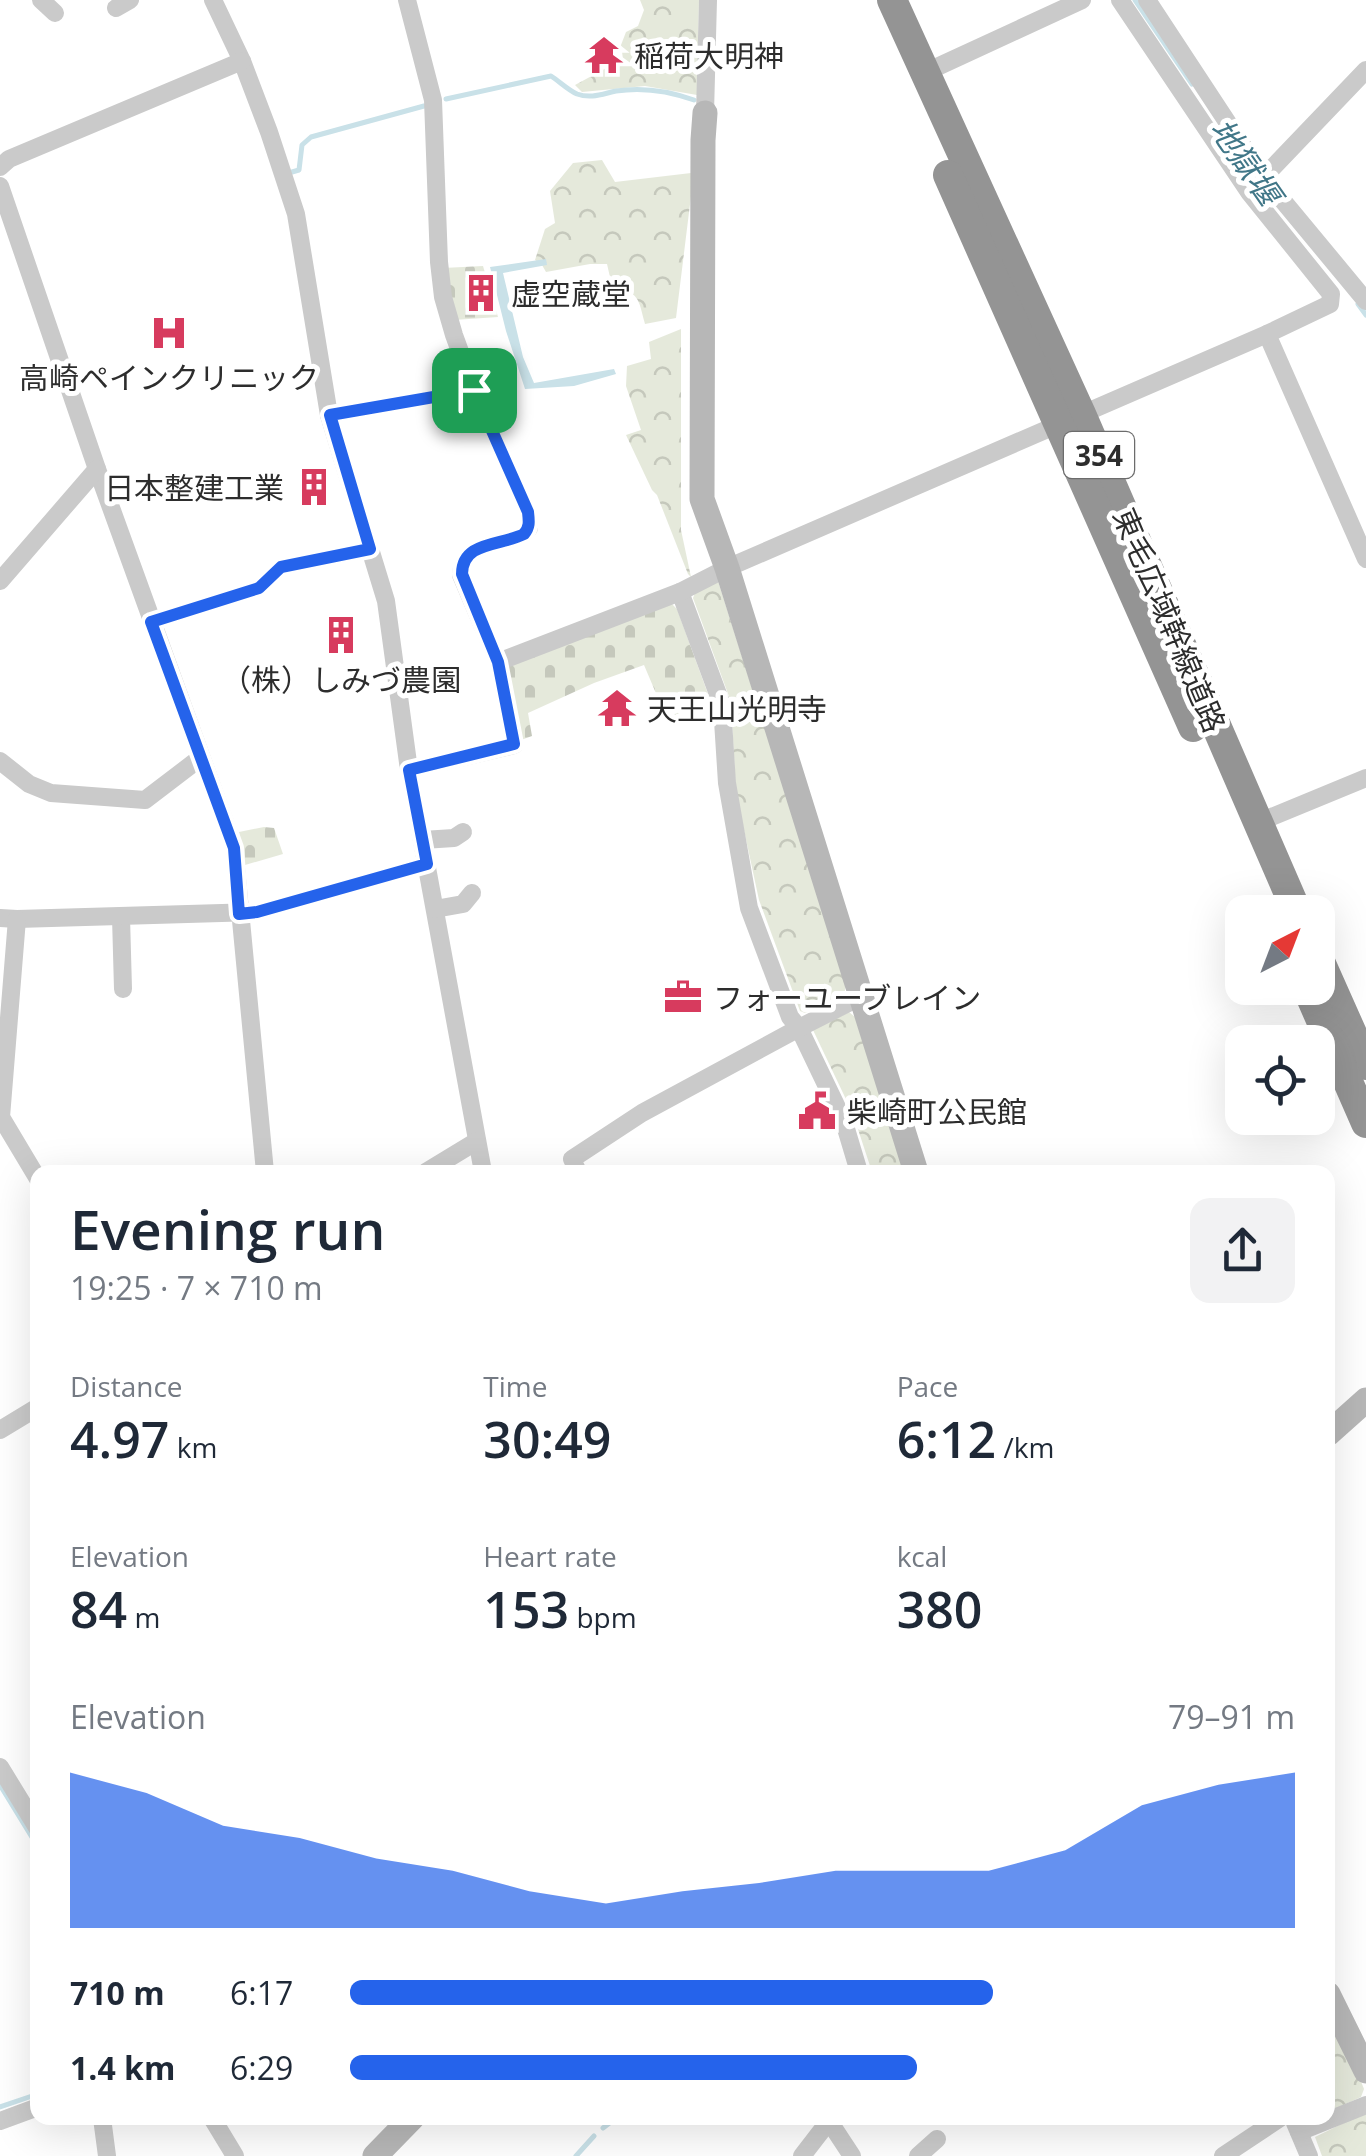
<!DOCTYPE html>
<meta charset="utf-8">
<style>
:root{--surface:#fff;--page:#f2f2f3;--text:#1f2937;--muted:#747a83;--accent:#2563eb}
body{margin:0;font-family:"Open Sans","Noto Sans JP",sans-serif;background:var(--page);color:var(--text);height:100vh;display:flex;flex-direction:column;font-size:38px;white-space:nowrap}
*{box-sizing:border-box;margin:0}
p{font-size:32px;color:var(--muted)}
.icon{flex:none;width:55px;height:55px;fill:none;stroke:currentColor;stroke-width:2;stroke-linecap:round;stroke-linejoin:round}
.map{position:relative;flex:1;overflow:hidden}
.drawer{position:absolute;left:30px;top:1165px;width:1305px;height:960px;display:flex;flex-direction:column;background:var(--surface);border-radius:20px;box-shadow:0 10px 40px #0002}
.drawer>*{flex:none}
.needle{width:65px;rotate:42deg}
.buttons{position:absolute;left:1225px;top:895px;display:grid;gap:20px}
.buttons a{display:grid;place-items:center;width:110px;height:110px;border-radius:20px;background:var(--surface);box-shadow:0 10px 40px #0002;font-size:50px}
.pin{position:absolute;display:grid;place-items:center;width:85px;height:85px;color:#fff;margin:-42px;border-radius:20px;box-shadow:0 5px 15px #0006}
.round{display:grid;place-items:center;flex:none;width:105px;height:105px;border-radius:20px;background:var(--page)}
.summary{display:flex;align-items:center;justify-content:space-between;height:170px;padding:0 40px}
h1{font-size:55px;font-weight:600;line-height:75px}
.figures{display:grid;grid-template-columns:repeat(3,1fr);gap:15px;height:170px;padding:10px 40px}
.figures div{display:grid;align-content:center}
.figures b{font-size:50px;font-weight:600}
.figures small{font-size:28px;font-weight:400}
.figures p{font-size:28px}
.chart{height:280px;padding:20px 40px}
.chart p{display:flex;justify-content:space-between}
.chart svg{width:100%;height:180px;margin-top:10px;fill:var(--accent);opacity:.7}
ul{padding:0 40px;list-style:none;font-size:32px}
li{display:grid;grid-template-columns:160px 120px 1fr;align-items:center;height:75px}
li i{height:25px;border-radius:12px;background:var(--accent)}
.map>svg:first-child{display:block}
</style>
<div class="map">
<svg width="1366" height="2156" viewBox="0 0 1366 2156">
<defs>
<pattern id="forest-crowns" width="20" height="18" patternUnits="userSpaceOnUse" patternTransform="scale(2.5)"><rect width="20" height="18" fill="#e5e9db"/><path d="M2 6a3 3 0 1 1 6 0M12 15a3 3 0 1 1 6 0" fill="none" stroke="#c5c8bc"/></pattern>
<pattern id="cemetery-stones" width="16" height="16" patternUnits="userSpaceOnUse" patternTransform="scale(2.5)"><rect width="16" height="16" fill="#e5e9db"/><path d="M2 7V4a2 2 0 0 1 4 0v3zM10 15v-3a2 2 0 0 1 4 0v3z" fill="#c5c8bc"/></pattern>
</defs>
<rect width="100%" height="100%" fill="#fff"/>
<!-- forest -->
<g fill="url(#forest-crowns)">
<path d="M640 0H699L697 95 645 86 582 92 575 85 623 59 621 45 626 32 638 26 644 10Z"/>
<path d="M602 160 615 182 691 173 693 180 676 318 645 324C638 298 640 293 612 286L607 264H590L546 272 542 265 535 260 545 229 555 223 550 191 573 163Z"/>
<path d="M681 329V530L691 577 688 574 657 495 652 490 626 435 641 430 626 386 627 366 651 359 649 342Z"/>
<path d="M718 581 846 983 844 997 805 1013 800 1011 759 900 736 793 731 702 693 598 695 593Z"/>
<path d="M849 1012 855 1017 905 1172H872L853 1114 813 1030Z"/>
<path d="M1328 2009 1345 2041 1364 2089 1361 2097 1328 2112Z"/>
<path d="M1366 2112V2156H1322L1315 2137Z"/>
</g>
<!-- cemetery -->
<g fill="url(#cemetery-stones)">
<path d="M483 266 498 317 454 320 443 268Z"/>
<path d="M672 604 677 609 712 705 677 719 673 711 669 712 662 699 658 698 644 665 594 683 528 713 532 736 521 740 506 666Z"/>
<path d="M264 827 274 828 283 854 245 865 239 832Z"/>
</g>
<!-- water -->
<path fill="#c9e1e8" d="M546 259 547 265 503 273 523 357 534 383 614 369 616 374 574 386 525 389 506 331 490 267Z"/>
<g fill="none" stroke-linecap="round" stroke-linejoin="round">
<!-- stream -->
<g stroke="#c9e1e8" stroke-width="5">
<path d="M1135 0 1192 84"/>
<path d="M446 99 551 76C559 81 568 90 577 94 591 99 602 94 616 91 642 87 669 91 694 100"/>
<path d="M292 172 299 170 302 145 311 137 424 106"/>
<path d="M1358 304 1366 315"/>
<path d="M0 1785 38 1847"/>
<path d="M0 2107 38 2094"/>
<path d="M603 2128 616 2118"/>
<path d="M576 2156 594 2136"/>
</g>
<!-- street -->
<g stroke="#cacaca" stroke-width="18">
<path d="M41 0 55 13"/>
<path d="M213 0 242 61 269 132 296 214 329 415 386 601 409 770 483 1172"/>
<path d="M407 0 433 100 439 262 443 297 454 335 474 390 528 512 529 528 524 534C500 546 463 541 461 575L498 662"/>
<path d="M1147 0 1264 178 1366 301"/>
<path d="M116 8 130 0"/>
<path d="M924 73 1082 0"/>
<path d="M705 113 708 0"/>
<path d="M0 167 9 159 242 61"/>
<path d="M1256 185 1366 70"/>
<path d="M0 186 97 469 234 847 265 1172"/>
<path d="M1267 334 1366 559"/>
<path d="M329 415 474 390"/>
<path d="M0 581 97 469"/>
<path d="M680 592 722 705 727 783 749 908 790 1017 799 1028 844 1122 859 1172"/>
<path d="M151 622 259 588 281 567 370 549"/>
<path d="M0 761 29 784 51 793 145 800 200 758"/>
<path d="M409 770 514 745 498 662 680 592 727 568 1267 334 1330 304 1331 294 1249 192 1120 0"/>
<path d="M1257 823 1366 778"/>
<path d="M423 840 454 838 463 832"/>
<path d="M435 909 463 904 472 893"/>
<path d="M121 917 123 989"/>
<path d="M0 918 17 919 257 912 427 864"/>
<path d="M17 919 1 1117 38 1179"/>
<path d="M426 1172 477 1141"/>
<path d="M578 1172 572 1159 642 1113 799 1028 860 997"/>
<path d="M0 1430 38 1407"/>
<path d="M0 1767 38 1829"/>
<path d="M102 2118 107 2156"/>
<path d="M212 2118 235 2156"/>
<path d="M827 2118 852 2156"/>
<path d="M0 2121 38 2107"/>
<path d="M1295 2123 1309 2156"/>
<path d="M1299 2132 1366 2105"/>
<path d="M802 2156 829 2121"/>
<path d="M918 2156 937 2139"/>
<path d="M1223 2156 1280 2118"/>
</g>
<!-- secondary -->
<g stroke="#b7b7b7" stroke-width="25">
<path d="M705 113 703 140 702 499 727 568 916 1172"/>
<path d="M1328 1434 1366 1400"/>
<path d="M1328 1994 1366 2071"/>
<path d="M375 2156 412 2118"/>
</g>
<!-- highway -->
<g stroke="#949494" stroke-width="30">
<path d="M892 0 1081 414 1297 912"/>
<path d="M948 175 1193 727"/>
<path d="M1318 957 1366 1065"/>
<path d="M1307 988 1366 1123"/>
</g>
</g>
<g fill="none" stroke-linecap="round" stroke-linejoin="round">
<!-- route casing -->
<g stroke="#fff" stroke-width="20">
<path id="route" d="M474 390 528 512C529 521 530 527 524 534 501 546 462 541 462 574L498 662 514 744 409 770 427 864 257 912 239 914 234 848 151 622 259 588 281 567 370 549 330 415Z"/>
</g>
<!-- route -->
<use href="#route" stroke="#2563eb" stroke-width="12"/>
</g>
<!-- icons -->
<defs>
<g id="temple-bare" transform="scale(3)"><path d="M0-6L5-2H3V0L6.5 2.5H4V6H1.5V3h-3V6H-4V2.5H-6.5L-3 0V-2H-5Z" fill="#d73b5e" stroke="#fff" stroke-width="2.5" paint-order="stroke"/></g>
<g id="building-bare" transform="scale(3)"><path d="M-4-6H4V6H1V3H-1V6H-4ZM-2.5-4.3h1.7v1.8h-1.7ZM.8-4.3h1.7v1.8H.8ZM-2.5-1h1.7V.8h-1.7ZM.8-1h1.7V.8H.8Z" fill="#d73b5e" stroke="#fff" stroke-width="2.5" paint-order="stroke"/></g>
<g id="hospital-bare" transform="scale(3)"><path d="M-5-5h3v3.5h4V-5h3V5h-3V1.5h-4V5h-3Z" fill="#d73b5e" stroke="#fff" stroke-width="2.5" paint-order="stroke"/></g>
<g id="office-bare" transform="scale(3)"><path d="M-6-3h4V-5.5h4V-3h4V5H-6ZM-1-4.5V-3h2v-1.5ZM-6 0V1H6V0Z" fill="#d73b5e" stroke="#fff" stroke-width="2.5" paint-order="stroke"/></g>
<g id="civic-bare" transform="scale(3)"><path d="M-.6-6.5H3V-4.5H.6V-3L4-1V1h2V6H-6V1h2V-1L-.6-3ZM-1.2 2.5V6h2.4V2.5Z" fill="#d73b5e" stroke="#fff" stroke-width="2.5" paint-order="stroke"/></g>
</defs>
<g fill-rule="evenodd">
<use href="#temple-bare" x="604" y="55"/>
<use href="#building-bare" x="481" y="293"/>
<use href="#hospital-bare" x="169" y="333"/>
<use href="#building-bare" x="314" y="487"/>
<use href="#building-bare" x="341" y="635"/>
<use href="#temple-bare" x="617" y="708"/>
<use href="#office-bare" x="683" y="997"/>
<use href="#civic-bare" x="817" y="1111"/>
</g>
<g text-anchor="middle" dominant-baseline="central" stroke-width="10" stroke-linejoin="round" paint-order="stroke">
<!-- shield labels -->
<rect fill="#fff" stroke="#6c6c6c" stroke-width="2.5" x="1064" y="432" width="70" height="46" rx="8"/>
<g font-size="28" font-weight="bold" fill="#2d2d2d">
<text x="1099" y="455">354</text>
</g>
<!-- poi labels -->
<g font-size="30" fill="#2d2d2d" stroke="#fff" text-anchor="start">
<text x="634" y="55">稲荷大明神</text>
<text x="511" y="293">虚空蔵堂</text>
<text x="169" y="377" text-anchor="middle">高崎ペインクリニック</text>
<text x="284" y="487" text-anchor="end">日本整建工業</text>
<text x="341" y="679" text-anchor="middle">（株）しみづ農園</text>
<text x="647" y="708">天王山光明寺</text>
<text x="713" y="997">フォーユーブレイン</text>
<text x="847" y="1111">柴崎町公民館</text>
</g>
<!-- street labels -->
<g font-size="30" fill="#2d2d2d" stroke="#fff">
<text transform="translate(1170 620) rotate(67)">東毛広域幹線道路</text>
</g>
<!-- water labels -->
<g font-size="32" font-style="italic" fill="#417788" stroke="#fff">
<text transform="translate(1246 161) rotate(55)">地獄堰</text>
</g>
</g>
</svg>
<div class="buttons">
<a><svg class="needle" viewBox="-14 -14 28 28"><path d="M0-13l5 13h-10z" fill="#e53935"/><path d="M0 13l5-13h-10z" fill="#747a83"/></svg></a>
<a><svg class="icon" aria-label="locate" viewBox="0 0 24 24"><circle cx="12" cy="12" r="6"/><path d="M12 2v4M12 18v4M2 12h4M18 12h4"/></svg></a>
</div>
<div class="pin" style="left:474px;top:390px;background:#1e9e55"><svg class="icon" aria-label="arrive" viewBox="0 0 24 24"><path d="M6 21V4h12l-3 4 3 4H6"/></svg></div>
<section class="drawer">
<div class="summary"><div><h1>Evening run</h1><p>19:25 · 7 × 710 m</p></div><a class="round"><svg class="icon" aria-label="share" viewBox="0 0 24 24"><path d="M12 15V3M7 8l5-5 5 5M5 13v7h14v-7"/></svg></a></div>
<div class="figures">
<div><p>Distance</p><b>4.97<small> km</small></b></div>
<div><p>Time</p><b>30:49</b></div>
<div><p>Pace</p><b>6:12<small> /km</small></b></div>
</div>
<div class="figures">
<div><p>Elevation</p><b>84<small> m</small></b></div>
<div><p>Heart rate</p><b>153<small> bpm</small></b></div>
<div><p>kcal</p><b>380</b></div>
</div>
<div class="chart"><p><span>Elevation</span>79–91 m</p>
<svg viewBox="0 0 160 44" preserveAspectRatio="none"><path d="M0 44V6L10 11L20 19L30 22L40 27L50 30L60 35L70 38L80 35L90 33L100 30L110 30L120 30L130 25L140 14L150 9L160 6V44z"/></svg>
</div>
<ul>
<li><b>710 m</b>6:17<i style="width:68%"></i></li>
<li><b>1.4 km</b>6:29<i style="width:60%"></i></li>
</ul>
</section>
</div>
